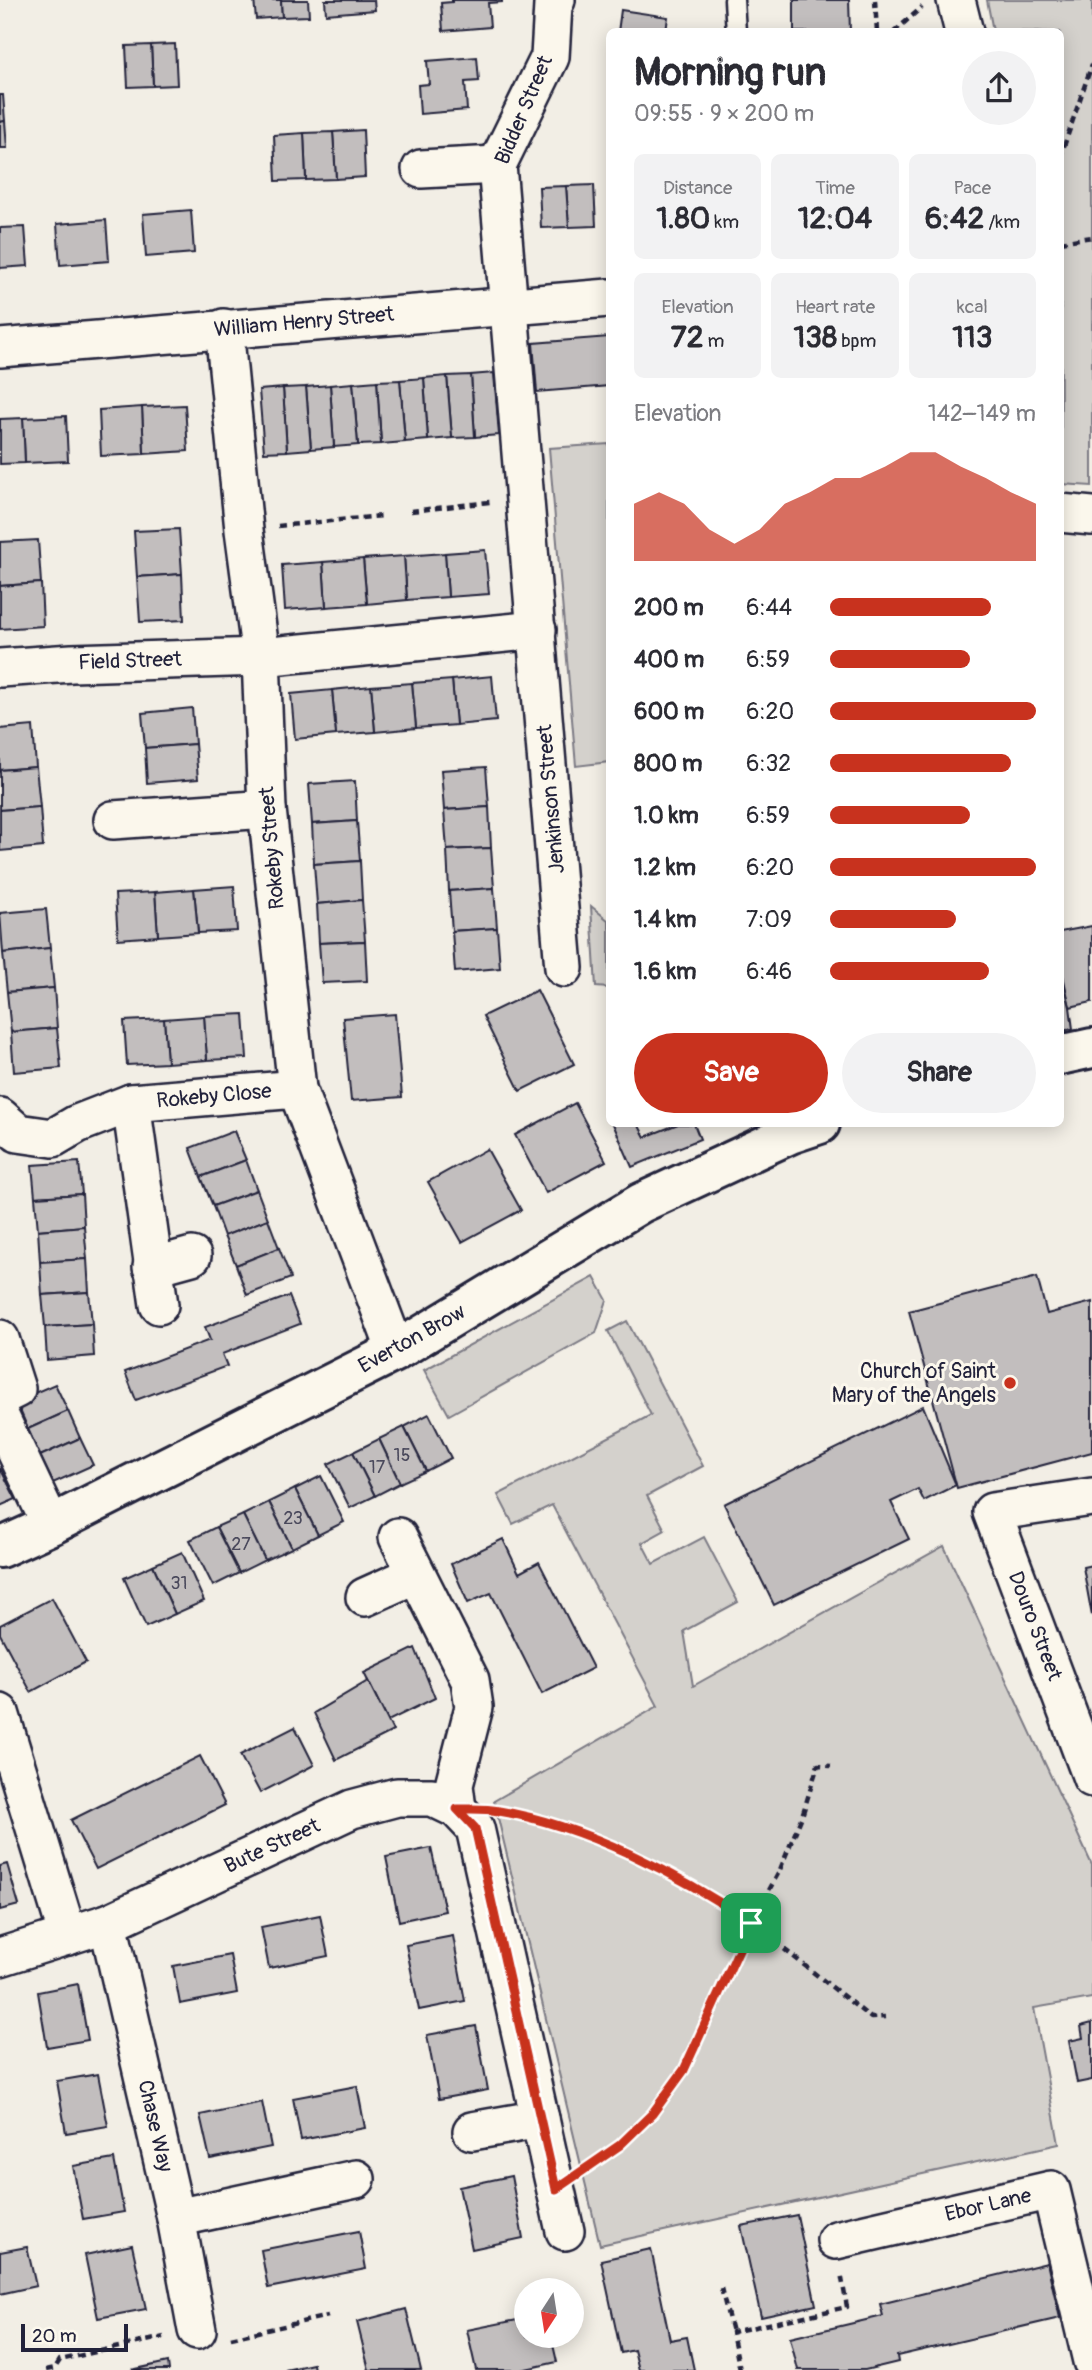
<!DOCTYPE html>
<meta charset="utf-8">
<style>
:root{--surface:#fff;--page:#f2f2f3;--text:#2b2b33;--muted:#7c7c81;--accent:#c8321e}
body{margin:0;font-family:Pangolin,sans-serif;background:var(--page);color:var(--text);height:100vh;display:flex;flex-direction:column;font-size:26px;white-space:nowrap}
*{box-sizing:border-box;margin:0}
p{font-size:23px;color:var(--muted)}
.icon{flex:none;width:38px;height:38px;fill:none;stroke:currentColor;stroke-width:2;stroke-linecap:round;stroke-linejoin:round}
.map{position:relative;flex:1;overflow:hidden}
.sheet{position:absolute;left:606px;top:28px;width:458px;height:1099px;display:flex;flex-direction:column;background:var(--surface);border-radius:10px;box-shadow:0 4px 18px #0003}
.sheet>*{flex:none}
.needle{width:46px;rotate:192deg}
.tools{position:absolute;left:514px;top:2278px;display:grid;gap:14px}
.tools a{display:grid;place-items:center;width:70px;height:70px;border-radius:50%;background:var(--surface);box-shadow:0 4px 18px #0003;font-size:35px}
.scale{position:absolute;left:21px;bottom:18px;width:107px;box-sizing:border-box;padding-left:7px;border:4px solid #22223b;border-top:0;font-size:19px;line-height:24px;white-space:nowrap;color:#22223b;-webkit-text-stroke:5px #fbf7ec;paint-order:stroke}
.pin{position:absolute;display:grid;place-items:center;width:60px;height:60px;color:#fff;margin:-30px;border-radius:14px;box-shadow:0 4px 10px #0006}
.round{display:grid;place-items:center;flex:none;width:74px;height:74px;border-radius:37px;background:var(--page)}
.head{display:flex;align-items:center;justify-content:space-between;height:119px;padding:0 28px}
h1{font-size:38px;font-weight:800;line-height:52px}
.figures{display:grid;grid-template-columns:repeat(3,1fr);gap:10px;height:119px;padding:7px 28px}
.figures div{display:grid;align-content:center;border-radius:10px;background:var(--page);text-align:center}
.figures b{font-size:30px;font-weight:800}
.figures small{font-size:19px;font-weight:400}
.figures p{font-size:19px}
.chart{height:196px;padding:14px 28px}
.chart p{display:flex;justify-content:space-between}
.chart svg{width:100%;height:126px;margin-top:7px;fill:var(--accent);opacity:.7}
.primary-button{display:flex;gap:14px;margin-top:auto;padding:14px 28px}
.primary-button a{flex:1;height:80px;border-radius:42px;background:var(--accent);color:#fff;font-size:28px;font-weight:800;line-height:80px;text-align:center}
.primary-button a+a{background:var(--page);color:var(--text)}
ul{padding:0 28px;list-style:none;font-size:23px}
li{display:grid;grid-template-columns:112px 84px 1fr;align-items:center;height:52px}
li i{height:18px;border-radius:9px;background:var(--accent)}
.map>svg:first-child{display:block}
</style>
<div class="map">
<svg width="1092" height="2370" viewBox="0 0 1092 2370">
<rect width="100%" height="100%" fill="#f2eee5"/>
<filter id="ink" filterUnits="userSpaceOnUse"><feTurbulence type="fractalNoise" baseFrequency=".0143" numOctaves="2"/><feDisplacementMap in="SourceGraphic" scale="14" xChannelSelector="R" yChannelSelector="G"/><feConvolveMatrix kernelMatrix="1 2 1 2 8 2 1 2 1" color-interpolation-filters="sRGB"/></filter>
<g filter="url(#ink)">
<!-- green -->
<g fill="#d4d1cc" stroke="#7b7a84" stroke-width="2">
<path d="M987 0H1092V486L1061 484 1060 32 993 31Z"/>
<path d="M609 444V762L576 766 549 448Z"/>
<path d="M591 906 609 921V988L596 987Z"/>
<path d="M594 1277 607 1300 596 1333 449 1415 424 1370Z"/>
<path d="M627 1321 703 1466 647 1496 665 1530 642 1543 653 1564 704 1537 738 1602 684 1631 693 1686 944 1546 1092 1865V1998L1034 2008 1059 2144 600 2245 494 1801 658 1706 552 1505 513 1524 498 1495 651 1415 608 1331Z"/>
</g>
<!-- building -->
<g fill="#c2bebe" stroke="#22223b" stroke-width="2">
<path d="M254 0H281L282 17 256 19Z"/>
<path d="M281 0H308L309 16 282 17Z"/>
<path d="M325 0H374L375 10 326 14Z"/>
<path d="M452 0H502V2L488 3 490 27 443 31 441 3 452 2Z"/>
<path d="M794 0H849L850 32H794Z"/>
<path d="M621 10 668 17 666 32H618Z"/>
<path d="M175 44 177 85 153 86 151 45Z"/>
<path d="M151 45 153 86 128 87 126 46Z"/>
<path d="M477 57 479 81 465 82 467 110 420 114 418 85 429 84 427 61Z"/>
<path d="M0 95H3L5 121 0 122Z"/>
<path d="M5 121 7 148H0V122Z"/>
<path d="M363 130 365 177 336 179 333 132Z"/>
<path d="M333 132 336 179 306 180 304 133Z"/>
<path d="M304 133 306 180 276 181 274 135Z"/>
<path d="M594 185 596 226 569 227 566 186Z"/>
<path d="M566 186 569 227 541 228 539 187Z"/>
<path d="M191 210 194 253 146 257 143 214Z"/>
<path d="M106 220 109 261 60 265 57 224Z"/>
<path d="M25 227 28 266 0 268V228Z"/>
<path d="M609 337V386L537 392 533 343Z"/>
<path d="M494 373 499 435 475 437 471 375Z"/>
<path d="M471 375 475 437 452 438 447 376Z"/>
<path d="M447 376 452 438 428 440 424 378Z"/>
<path d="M424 378 428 440 405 442 400 380Z"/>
<path d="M400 380 405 442 381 444 377 381Z"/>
<path d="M377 381 381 444 358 445 353 383Z"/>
<path d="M353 383 358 445 334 447 330 385Z"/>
<path d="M330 385 334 447 311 449 306 387Z"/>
<path d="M306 387 311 449 287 451 283 388Z"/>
<path d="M283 388 287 451 264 452 259 390Z"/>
<path d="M185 405 188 451 144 454 142 407Z"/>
<path d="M142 407 144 454 101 456 99 410Z"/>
<path d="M66 416 68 461 25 463 23 418Z"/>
<path d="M23 418 25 463 0 464V419Z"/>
<path d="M179 529 182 574 137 577 134 531Z"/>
<path d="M38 540 41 583 0 586V542Z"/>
<path d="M485 550 489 594 448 597 445 553Z"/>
<path d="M445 553 448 597 407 600 404 556Z"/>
<path d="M404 556 407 600 367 604 363 559Z"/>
<path d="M363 559 367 604 326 607 323 562Z"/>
<path d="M323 562 326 607 285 610 282 565Z"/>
<path d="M182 574 184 620 140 622 137 577Z"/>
<path d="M41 583 43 626 0 629V586Z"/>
<path d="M492 676 496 721 456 725 452 680Z"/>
<path d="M452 680 456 725 416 728 412 683Z"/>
<path d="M412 683 416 728 375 732 371 686Z"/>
<path d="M371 686 375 732 336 735 332 690Z"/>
<path d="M332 690 336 735 295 739 291 694Z"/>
<path d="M192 708 195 744 145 748 142 713Z"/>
<path d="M33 726 36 767 0 770V729Z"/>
<path d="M195 744 198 779 147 783 145 748Z"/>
<path d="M36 767 40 807 0 810V770Z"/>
<path d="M486 767 489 807 444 810 441 770Z"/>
<path d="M355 781 357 821 312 824 309 784Z"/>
<path d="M40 807 43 847 0 851V810Z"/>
<path d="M489 807 491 848 447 850 444 810Z"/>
<path d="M357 821 360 861 314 864 312 824Z"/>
<path d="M491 848 494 888 449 891 447 850Z"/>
<path d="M360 861 362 900 317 904 314 864Z"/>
<path d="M234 886 237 931 198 933 194 889Z"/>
<path d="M494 888 497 928 452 931 449 891Z"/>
<path d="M194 889 198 933 158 936 155 892Z"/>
<path d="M155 892 158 936 118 939 115 894Z"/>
<path d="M362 900 365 941 319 943 317 904Z"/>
<path d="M46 909 50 948 3 953 0 913Z"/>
<path d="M1092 926V1002L1070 1007 1060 962V932Z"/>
<path d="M497 928 500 968 455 972 452 931Z"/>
<path d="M365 941 367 981 322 983 319 943Z"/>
<path d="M50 948 54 988 7 992 3 953Z"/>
<path d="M1060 967 1070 1007 1073 1029 1060 1031Z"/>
<path d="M54 988 57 1028 11 1032 7 992Z"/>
<path d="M537 990 574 1064 520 1091 483 1016Z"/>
<path d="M244 1014 247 1058 207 1060 204 1016Z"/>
<path d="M395 1014 402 1097 351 1101 343 1018Z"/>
<path d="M204 1016 207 1060 167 1063 164 1019Z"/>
<path d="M164 1019 167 1063 127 1065 124 1021Z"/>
<path d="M57 1028 61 1068 14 1072 11 1032Z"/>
<path d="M575 1103 606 1161 546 1193 515 1135Z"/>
<path d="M613 1124H638L645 1137 678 1124H694L700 1139 632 1167Z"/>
<path d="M234 1131 246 1160 201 1177 190 1148Z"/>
<path d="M487 1149 521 1210 462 1242 428 1182Z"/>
<path d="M246 1160 257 1190 213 1206 201 1177Z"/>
<path d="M79 1162 82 1194 35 1197 32 1165Z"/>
<path d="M257 1190 268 1219 224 1236 213 1206Z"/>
<path d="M82 1194 84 1226 38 1230 35 1197Z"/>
<path d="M268 1219 279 1248 236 1265 224 1236Z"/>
<path d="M84 1226 87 1259 40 1262 38 1230Z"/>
<path d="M279 1248 291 1278 247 1295 236 1265Z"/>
<path d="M87 1259 89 1292 42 1295 40 1262Z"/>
<path d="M1037 1277 1047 1314 1092 1302V1452L957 1488 909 1311Z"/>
<path d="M89 1292 92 1324 45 1327 42 1295Z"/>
<path d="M289 1296 300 1324 222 1354 227 1366 136 1400 125 1372 210 1340 205 1327Z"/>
<path d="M92 1324 94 1356 47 1360 45 1327Z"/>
<path d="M55 1384 68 1411 28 1429 16 1401Z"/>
<path d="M923 1406 956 1485 924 1501 918 1489 891 1502 909 1539 774 1605 724 1504Z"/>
<path d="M68 1411 80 1438 40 1456 28 1429Z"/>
<path d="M429 1414 451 1458 426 1471 404 1427Z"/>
<path d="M404 1427 426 1471 400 1483 379 1439Z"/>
<path d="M80 1438 93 1465 53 1483 40 1456Z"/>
<path d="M379 1439 400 1483 375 1496 353 1452Z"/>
<path d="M353 1452 375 1496 350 1508 328 1464Z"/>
<path d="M0 1468 16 1499 0 1506Z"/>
<path d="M321 1476 344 1522 318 1535 295 1489Z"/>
<path d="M295 1489 318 1535 292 1548 269 1502Z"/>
<path d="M269 1502 292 1548 265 1560 243 1515Z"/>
<path d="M243 1515 265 1560 239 1573 216 1527Z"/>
<path d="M216 1527 239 1573 213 1586 190 1540Z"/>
<path d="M503 1539 519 1573 539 1562 593 1668 542 1694 491 1593 468 1603 451 1564Z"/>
<path d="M182 1552 204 1601 175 1614 153 1565Z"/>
<path d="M153 1565 175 1614 146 1627 124 1578Z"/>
<path d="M1092 1565V1616L1083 1567Z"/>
<path d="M52 1598 86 1662 31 1692 0 1634V1625Z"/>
<path d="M415 1648 435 1698 388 1721 364 1673Z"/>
<path d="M368 1681 393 1731 336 1760 314 1713Z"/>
<path d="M295 1727 314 1765 260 1793 240 1755Z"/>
<path d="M200 1756 225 1805 96 1869 71 1820Z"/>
<path d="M431 1848 445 1911 399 1921 386 1857Z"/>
<path d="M7 1864 19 1905 0 1910V1866Z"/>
<path d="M320 1915 328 1956 269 1968 261 1927Z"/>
<path d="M453 1936 465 2001 419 2010 406 1945Z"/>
<path d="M230 1955 237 1993 180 2004 173 1966Z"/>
<path d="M78 1984 88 2040 47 2047 38 1992Z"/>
<path d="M1092 2023V2080L1077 2083 1069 2041 1083 2038 1081 2026Z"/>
<path d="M476 2026 488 2090 439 2099 427 2035Z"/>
<path d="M98 2074 108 2126 66 2133 57 2081Z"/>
<path d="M357 2086 365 2128 301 2140 293 2098Z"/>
<path d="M262 2102 271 2147 210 2159 200 2115Z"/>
<path d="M114 2159 124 2212 83 2219 73 2166Z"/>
<path d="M511 2176 523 2238 472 2249 459 2187Z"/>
<path d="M797 2215 816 2305 761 2317 741 2226Z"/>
<path d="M359 2231 366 2269 268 2288 261 2250Z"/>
<path d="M132 2245 146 2309 98 2318 85 2255Z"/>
<path d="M27 2247 36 2286 0 2294V2252Z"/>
<path d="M651 2249 670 2340 687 2337 694 2370H639L634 2350 621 2353 601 2260Z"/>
<path d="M1047 2263 1060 2318 897 2356 898 2362 865 2370H798L790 2338 883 2316 880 2304Z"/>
<path d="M406 2309 421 2370H369L357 2322Z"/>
<path d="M527 2318V2336H551L557 2362 521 2370H476L467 2330Z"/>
<path d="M168 2362 169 2370H131Z"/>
<path d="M313 2364 314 2370H285Z"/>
</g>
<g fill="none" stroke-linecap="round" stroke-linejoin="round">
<!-- lane casing -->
<g stroke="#22223b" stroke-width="23">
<path id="lane" d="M734 0 736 32"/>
</g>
<!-- street casing -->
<g stroke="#22223b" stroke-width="42">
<g id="street">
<path d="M556 0 553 5 550 57 497 165 564 968"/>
<path d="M956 0 964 32"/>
<path d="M421 169 497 165"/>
<path d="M224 328 244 530 261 657 267 809 297 1089 396 1351"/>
<path d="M0 348 609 298"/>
<path d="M1060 513 1092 516"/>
<path d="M0 668 72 663 261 657 537 630"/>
<path d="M113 820 267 809"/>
<path d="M131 1103 159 1305"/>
<path d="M0 1117 18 1133 53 1138 77 1124 131 1103 297 1089"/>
<path d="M152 1267 192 1256"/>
<path d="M0 1339 16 1389 0 1397"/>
<path d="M0 1417 51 1525"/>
<path d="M1092 1497 992 1512 1092 1778"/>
<path d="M398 1537 470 1680 474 1707 454 1785 457 1809"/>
<path d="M365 1597 416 1574"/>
<path d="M0 1713 68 1936"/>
<path d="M108 1923 176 2218 197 2330"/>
<path d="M0 1957 108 1923 352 1809 397 1797H432L457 1809 475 1828 565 2231"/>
<path d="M472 2131 540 2119"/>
<path d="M176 2218 356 2179"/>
<path d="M836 2240 1051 2190 1092 2361"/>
</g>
</g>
<!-- secondary casing -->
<g stroke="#22223b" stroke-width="44">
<g id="secondary">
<path d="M1060 1055 1092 1048"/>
<path d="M0 1548 51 1525 396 1351 641 1203 790 1134 820 1124"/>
</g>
</g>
<!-- path -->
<g stroke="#22223b" stroke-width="4.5" stroke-dasharray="7 5" stroke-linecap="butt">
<path d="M875 0 877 32"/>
<path d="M894 32 922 7"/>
<path d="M1060 158 1092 64"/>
<path d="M1060 242 1092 237"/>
<path d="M411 511 490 502"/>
<path d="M278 526 382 516"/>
<path d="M507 1812 527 1816 606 1843 702 1892 751 1923 871 2018 885 2017"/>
<path d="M588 2166 620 2145 651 2114 684 2070 751 1923 779 1872 802 1816 818 1765 831 1766"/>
<path d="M721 2288 732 2332"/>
<path d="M231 2338 328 2316"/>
<path d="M46 2370 55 2368 60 2360 164 2337"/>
<path d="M740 2370 732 2332 847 2307 841 2273"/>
</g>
<!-- lane -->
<use href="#lane" stroke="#fbf7ec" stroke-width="18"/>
<!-- street -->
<use href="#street" stroke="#fbf7ec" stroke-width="37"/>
<!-- secondary -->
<use href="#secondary" stroke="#fbf7ec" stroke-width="38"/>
</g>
</g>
<g fill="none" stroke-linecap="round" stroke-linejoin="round" filter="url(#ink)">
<!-- route casing -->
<g stroke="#fff" stroke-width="14">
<path id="route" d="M457 1809C471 1809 486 1808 499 1811 583 1825 682 1875 751 1923L684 2070 652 2114 620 2145 556 2189 475 1828Z"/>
</g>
<!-- route -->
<use href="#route" stroke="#c8321e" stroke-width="9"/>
</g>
<!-- markers -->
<circle fill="#c8321e" stroke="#fbf7ec" stroke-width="2.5" cx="1010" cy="1383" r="7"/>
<g text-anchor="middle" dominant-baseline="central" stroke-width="6" stroke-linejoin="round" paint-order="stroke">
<!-- number labels -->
<g font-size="18" fill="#4a495c">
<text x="402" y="1455">15</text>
<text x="377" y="1467">17</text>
<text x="293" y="1518">23</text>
<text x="241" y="1544">27</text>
<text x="179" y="1583">31</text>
</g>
<!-- street labels -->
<g font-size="21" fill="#22223b" stroke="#fbf7ec">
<text transform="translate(524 110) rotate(-67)">Bidder Street</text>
<text transform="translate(304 322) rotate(-5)">William Henry Street</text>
<text transform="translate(130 661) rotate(-2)">Field Street</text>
<text transform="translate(551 799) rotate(-95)">Jenkinson Street</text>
<text transform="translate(272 848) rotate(-95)">Rokeby Street</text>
<text transform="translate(214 1096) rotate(-5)">Rokeby Close</text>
<text transform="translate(412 1339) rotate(-29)">Everton Brow</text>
<text transform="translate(1035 1626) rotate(69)">Douro Street</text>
<text transform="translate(272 1846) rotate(-25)">Bute Street</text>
<text transform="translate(155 2126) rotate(77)">Chase Way</text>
<text transform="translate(988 2205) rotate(-13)">Ebor Lane</text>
</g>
<!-- poi labels -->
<g font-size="21" fill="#22223b" stroke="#fbf7ec" text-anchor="end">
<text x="996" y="1371">Church of Saint<tspan x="996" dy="24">Mary of the Angels</tspan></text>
</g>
</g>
</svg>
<div class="tools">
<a><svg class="needle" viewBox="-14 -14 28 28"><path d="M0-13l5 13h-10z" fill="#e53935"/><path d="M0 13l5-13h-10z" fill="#7c7c81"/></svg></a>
</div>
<div class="scale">20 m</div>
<div class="pin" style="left:751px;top:1923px;background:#1e9e55"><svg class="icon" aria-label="arrive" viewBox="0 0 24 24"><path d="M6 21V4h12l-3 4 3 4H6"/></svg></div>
<section class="sheet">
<div class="head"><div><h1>Morning run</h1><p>09:55 · 9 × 200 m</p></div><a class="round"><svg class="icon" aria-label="share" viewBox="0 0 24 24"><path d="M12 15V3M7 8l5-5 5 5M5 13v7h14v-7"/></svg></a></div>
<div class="figures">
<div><p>Distance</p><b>1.80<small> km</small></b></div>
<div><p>Time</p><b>12:04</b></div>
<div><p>Pace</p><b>6:42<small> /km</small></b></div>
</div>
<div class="figures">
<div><p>Elevation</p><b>72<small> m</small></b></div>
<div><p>Heart rate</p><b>138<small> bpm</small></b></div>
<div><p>kcal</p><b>113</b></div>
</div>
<div class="chart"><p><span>Elevation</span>142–149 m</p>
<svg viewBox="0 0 160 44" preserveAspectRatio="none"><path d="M0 44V24L10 20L20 24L30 33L40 38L50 33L60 24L70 20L80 15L90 15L100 11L110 6L120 6L130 11L140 15L150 20L160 24V44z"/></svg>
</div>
<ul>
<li><b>200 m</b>6:44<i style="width:78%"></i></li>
<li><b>400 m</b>6:59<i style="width:68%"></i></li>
<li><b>600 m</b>6:20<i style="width:100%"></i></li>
<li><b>800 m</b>6:32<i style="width:88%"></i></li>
<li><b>1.0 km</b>6:59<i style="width:68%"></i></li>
<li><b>1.2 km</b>6:20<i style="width:100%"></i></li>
<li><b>1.4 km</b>7:09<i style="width:61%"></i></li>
<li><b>1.6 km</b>6:46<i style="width:77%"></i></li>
</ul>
<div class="primary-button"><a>Save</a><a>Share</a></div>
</section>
</div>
